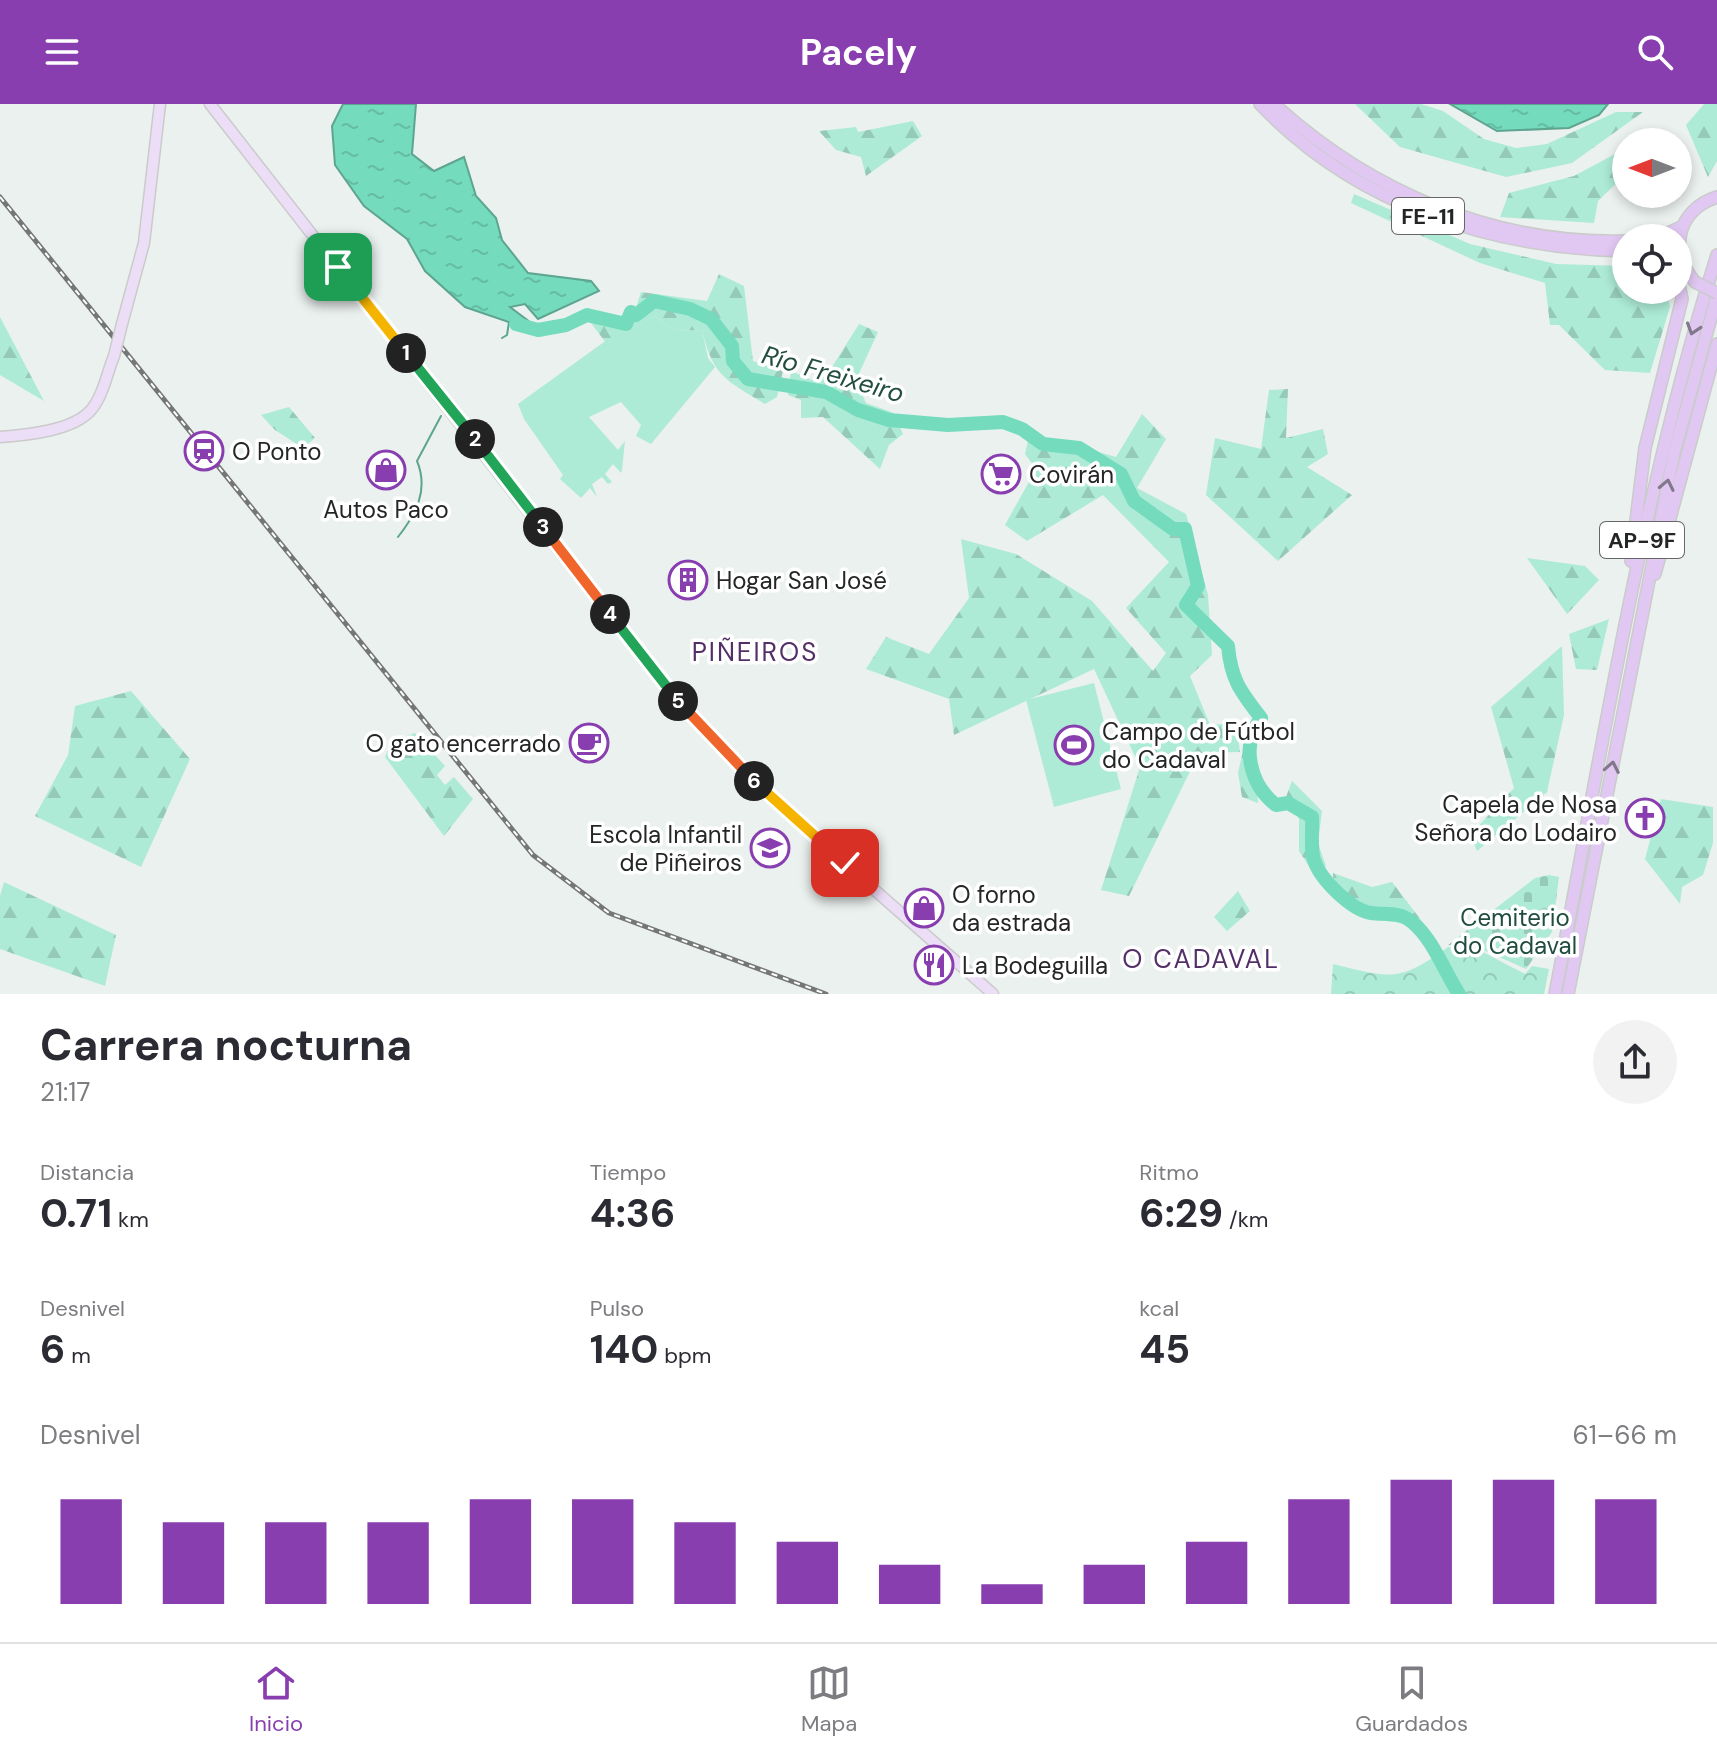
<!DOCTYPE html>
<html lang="es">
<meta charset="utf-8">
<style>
:root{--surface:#fff;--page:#f2f2f3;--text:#2b2b33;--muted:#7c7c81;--line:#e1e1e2;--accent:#883eaf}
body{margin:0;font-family:"DM Sans",sans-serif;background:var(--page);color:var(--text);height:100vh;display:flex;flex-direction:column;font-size:30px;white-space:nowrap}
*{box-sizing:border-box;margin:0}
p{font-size:26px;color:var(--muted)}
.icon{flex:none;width:44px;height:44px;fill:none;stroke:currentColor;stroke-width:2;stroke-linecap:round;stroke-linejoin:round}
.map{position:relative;height:890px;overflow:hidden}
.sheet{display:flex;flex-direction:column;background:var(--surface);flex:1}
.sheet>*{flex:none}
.needle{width:52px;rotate:270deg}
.controls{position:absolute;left:1612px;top:24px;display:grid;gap:16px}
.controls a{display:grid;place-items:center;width:80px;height:80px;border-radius:50%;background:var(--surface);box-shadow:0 4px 12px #0003;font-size:40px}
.pin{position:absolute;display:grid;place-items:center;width:68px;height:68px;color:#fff;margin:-34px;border-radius:16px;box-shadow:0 4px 12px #0006}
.km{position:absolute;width:40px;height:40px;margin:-20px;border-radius:50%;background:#222;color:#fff;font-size:22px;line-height:40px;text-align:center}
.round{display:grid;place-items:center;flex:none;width:84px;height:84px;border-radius:42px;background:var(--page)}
.headline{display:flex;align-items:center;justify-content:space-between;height:136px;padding:0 40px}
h1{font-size:44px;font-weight:700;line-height:60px}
.stats{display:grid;grid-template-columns:repeat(3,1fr);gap:12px;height:136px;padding:8px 40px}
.stats div{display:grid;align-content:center}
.stats b{font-size:40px;font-weight:700}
.stats small{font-size:22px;font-weight:400}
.stats p{font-size:22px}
.chart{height:224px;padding:16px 40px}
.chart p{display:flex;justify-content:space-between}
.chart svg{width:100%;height:144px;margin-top:8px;stroke:var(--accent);stroke-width:6}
header{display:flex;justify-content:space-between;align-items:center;height:104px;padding:0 40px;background:var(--accent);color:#fff;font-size:36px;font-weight:700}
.tabs{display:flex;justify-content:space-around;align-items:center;height:112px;border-top:2px solid var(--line);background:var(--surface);font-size:22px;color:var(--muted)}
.tabs a{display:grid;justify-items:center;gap:4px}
.tabs .selected{color:var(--accent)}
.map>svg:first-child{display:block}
</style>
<header><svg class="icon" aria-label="menu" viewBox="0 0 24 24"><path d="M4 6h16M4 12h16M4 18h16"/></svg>Pacely<svg class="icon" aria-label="search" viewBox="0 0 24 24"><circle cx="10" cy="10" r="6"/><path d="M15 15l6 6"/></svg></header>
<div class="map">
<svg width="1717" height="890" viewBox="0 0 1717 890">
<defs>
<pattern id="forest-firs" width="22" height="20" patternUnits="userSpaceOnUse" patternTransform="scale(2)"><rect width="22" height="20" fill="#adebd6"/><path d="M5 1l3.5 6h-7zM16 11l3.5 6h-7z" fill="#95c9b8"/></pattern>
<pattern id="cemetery-stones" width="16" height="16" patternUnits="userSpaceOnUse" patternTransform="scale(2)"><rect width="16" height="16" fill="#adebd6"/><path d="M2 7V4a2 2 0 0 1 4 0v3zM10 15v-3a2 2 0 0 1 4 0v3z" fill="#95c9b8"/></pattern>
<pattern id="park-crowns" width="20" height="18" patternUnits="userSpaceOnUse" patternTransform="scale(2)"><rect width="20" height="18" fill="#adebd6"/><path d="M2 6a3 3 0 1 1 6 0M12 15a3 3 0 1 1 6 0" fill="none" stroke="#95c9b8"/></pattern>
<pattern id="water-ripples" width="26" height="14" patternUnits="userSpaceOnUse" patternTransform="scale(2)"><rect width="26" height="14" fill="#75dbbd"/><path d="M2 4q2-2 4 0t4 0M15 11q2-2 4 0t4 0" fill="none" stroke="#65bca2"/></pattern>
</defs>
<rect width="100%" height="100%" fill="#ebf1ef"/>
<!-- green -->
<g fill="#adebd6">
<path d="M654 212 676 227 702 226 708 254 715 263 651 340 636 332 641 321 621 298 589 313 618 346 625 337 622 366 621 369 613 360 605 370 612 378 608 380 602 373 592 380 597 393 590 384 581 394 560 375 563 371 524 315 518 300 604 238Z"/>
<path d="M1094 579 1121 685 1054 703 1026 596Z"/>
</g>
<!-- forest -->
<g fill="url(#forest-firs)">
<path d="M1355 0H1421L1443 7 1484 35 1516 44 1547 40 1616 8H1643L1572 59 1506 73 1400 43Z"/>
<path d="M1704 0H1717V57L1708 73 1686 21Z"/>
<path d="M913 17 922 32 866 72 861 53 836 46 819 27 856 23 858 28Z"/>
<path d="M1626 44V70L1598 97 1594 119 1500 113 1509 89 1574 72Z"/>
<path d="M1354 90 1470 140 1556 160 1626 162V186H1666L1670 203 1650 269 1605 266 1559 221H1550L1545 179 1480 159 1351 99Z"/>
<path d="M719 170 744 182 753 257 783 267 777 293 765 300C726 276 713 273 702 226L676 227 654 212 606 239 591 219 620 223 632 217 641 188 707 197Z"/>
<path d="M0 213 44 297 0 271Z"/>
<path d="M859 220 878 228 856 276 866 299 894 309 903 330 889 341 880 365 823 313 801 314V296L788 291 791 267 812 276 832 263Z"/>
<path d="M1288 285 1286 334 1323 325 1328 350 1307 363 1352 391 1278 457 1206 391 1215 334 1261 345 1269 286Z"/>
<path d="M289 303 315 334 303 344 275 326 261 311Z"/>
<path d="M1142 310 1166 335 1137 384 1186 410 1208 491 1212 551 1190 572 1210 621 1236 619 1240 648 1199 649 1129 792 1101 786 1140 663 1094 565 954 631 949 595 866 565 886 533 929 550 969 494 961 435 1016 450 1092 497 1153 567 1166 549 1126 504 1169 458 1103 391 1027 437 1005 421 1036 365 1025 350 1028 336 1054 335 1116 353Z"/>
<path d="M1527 454 1585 462 1599 476 1567 510Z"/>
<path d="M1609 515 1597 566 1576 565 1569 530Z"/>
<path d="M1562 542 1564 611 1547 688 1477 747 1470 731 1514 684 1491 603Z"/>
<path d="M131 587 190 655 141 763 35 712 68 651 75 602Z"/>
<path d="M415 629 445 662 437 671 445 681 454 673 473 695 444 732 385 653 392 637Z"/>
<path d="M1243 647 1255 649 1258 699 1242 693 1238 669Z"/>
<path d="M1292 677 1322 707 1318 739 1326 762 1314 770 1299 747V715L1286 693Z"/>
<path d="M1661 695 1713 703V739L1703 771 1682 783 1680 800 1645 755Z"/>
<path d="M1333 769 1372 783 1392 778 1434 833 1427 839 1409 820 1378 816 1334 794Z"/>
<path d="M4 778 116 831 105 882 0 845V792Z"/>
<path d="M1238 787 1250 807 1227 827 1214 813Z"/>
</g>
<!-- cemetery -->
<path fill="url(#cemetery-stones)" d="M1549 771 1559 773 1552 828 1526 865 1479 844 1448 841 1535 774Z"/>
<!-- park -->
<path fill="url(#park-crowns)" d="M1448 843 1479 846 1525 870 1532 862 1549 865 1544 890H1331L1333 860C1390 874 1399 879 1448 843Z"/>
<!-- water -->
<g fill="url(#water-ripples)" stroke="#5da58f" stroke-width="2">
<path d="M343 0H416L412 50 434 67 464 53 476 92 496 114 502 136 528 169 591 177 599 187 538 215 525 200 510 203 534 221 532 226 465 203 425 167 407 135 364 102 335 61 332 22Z"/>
<path d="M1450 0H1608L1599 11 1569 24 1497 27Z"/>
</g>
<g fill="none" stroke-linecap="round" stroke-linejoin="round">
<!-- stream -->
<g stroke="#5da58f" stroke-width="2">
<path d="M502 234 507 231 509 218"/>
<path d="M398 433C416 410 429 386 417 357L441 312"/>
</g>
<!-- river -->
<path stroke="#75dbbd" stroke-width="14" d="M516 220 538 226 566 221 587 211 626 220 631 208 636 211 654 197 690 205 711 215 732 242 733 257 748 275 826 288 858 306 889 316 948 321 1003 318 1022 325 1043 340 1079 344 1121 370 1134 397 1173 425H1185L1198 482 1186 501 1228 542C1231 576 1241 588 1261 614 1240 641 1250 681 1276 701L1288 699 1312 713C1313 726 1310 743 1314 756 1320 775 1351 806 1371 809 1386 811 1399 807 1412 818 1433 835 1444 867 1459 890"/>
<!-- major casing -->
<g stroke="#cacbcb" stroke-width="13">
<g id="major">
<path d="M210 0 664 581C764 694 880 790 993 890"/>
<path d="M122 220 144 139 160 0"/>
<path d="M0 333C26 331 73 327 91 306 103 292 107 269 114 252"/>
</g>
</g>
<!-- highway casing -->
<g stroke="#cacbcb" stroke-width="14">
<g id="highway">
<path d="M1260 0C1356 101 1490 144 1626 147"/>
<path d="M1274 0C1370 88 1495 141 1626 137"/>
<path d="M1657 134 1681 123"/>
<path d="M1695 178C1668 147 1677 106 1717 93"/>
<path d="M1631 457 1645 344 1682 195 1678 176"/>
<path d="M1655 470 1717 240"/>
<path d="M1555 890C1603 642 1641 392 1717 151"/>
<path d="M1568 890 1674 349 1717 192"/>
</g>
</g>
<!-- major -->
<use href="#major" stroke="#eddef7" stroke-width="10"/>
<!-- highway -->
<use href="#highway" stroke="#e1c8f2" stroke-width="11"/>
<!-- rail casing -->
<g stroke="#747776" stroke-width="5">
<path id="rail" d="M0 93 533 751 609 809 826 890"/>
</g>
<!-- rail -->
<use href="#rail" stroke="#fff" stroke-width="2" stroke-dasharray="6" stroke-linecap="butt"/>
<!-- major-bridge casing -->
<g stroke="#cacbcb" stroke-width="13" stroke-linecap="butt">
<path id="major-bridge" d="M114 252 122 220"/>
</g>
<!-- highway-bridge casing -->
<g stroke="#cacbcb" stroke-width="14" stroke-linecap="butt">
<path id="highway-bridge" d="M1695 178 1717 189"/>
</g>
<!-- major-bridge -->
<use href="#major-bridge" stroke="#eddef7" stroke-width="10"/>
<!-- highway-bridge -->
<use href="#highway-bridge" stroke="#e1c8f2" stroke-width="11"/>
</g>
<!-- one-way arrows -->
<defs><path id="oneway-chevron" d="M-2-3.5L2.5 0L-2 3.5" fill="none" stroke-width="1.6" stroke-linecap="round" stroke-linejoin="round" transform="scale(2)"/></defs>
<g stroke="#82778c">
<use href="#oneway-chevron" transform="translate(1693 225) rotate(108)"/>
<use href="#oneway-chevron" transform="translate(1667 381) rotate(-78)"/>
<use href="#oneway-chevron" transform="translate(1612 663) rotate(-79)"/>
</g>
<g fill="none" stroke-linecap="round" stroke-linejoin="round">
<!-- split-1 casing -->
<g stroke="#fff" stroke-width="16">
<path id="split-1" d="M338 163 406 249"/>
</g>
<!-- split-2 casing -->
<g stroke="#fff" stroke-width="16">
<path id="split-2" d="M406 249 475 335"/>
</g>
<!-- split-3 casing -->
<g stroke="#fff" stroke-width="16">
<path id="split-3" d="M475 335 543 423"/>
</g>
<!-- split-4 casing -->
<g stroke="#fff" stroke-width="16">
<path id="split-4" d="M543 423 610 510"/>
</g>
<!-- split-5 casing -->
<g stroke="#fff" stroke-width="16">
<path id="split-5" d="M610 510 678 597"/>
</g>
<!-- split-6 casing -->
<g stroke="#fff" stroke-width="16">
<path id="split-6" d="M678 597 754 677"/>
</g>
<!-- split-7 casing -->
<g stroke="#fff" stroke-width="16">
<path id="split-7" d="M754 677 845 759"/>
</g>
<!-- split-1 -->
<use href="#split-1" stroke="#f5b400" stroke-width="10"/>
<!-- split-2 -->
<use href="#split-2" stroke="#22a559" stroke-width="10"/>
<!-- split-3 -->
<use href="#split-3" stroke="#22a559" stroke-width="10"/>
<!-- split-4 -->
<use href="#split-4" stroke="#f0652b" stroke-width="10"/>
<!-- split-5 -->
<use href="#split-5" stroke="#22a559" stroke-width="10"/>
<!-- split-6 -->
<use href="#split-6" stroke="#f0652b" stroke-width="10"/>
<!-- split-7 -->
<use href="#split-7" stroke="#f5b400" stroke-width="10"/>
</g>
<!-- icons -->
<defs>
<g id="station-ring" transform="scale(2)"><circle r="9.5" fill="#fff" stroke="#883eaf" stroke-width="1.5"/><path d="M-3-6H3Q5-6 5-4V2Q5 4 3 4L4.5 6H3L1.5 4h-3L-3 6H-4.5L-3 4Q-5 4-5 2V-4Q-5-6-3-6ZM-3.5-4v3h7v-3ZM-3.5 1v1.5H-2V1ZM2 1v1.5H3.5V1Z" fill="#883eaf"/></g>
<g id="shop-ring" transform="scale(2)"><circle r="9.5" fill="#fff" stroke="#883eaf" stroke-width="1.5"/><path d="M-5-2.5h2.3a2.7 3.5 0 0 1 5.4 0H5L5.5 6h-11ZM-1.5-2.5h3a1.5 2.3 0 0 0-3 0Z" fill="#883eaf"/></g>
<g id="supermarket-ring" transform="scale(2)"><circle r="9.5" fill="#fff" stroke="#883eaf" stroke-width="1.5"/><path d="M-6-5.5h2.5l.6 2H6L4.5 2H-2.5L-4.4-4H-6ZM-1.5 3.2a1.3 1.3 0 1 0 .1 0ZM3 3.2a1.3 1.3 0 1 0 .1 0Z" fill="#883eaf"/></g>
<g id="building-ring" transform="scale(2)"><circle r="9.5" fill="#fff" stroke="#883eaf" stroke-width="1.5"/><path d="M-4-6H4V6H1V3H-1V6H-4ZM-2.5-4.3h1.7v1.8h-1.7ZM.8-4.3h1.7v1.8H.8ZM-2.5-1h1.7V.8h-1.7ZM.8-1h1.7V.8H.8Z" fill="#883eaf"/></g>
<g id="cafe-ring" transform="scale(2)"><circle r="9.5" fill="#fff" stroke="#883eaf" stroke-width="1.5"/><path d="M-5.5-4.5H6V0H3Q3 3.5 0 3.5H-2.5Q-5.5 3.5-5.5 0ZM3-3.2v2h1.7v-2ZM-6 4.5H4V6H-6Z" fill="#883eaf"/></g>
<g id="stadium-ring" transform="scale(2)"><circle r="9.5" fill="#fff" stroke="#883eaf" stroke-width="1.5"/><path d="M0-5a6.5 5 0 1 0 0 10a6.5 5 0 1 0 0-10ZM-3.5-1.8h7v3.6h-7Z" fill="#883eaf"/></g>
<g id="church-ring" transform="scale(2)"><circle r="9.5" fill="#fff" stroke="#883eaf" stroke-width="1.5"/><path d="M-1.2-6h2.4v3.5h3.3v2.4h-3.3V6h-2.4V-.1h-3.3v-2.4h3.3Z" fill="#883eaf"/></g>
<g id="school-ring" transform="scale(2)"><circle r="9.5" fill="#fff" stroke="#883eaf" stroke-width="1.5"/><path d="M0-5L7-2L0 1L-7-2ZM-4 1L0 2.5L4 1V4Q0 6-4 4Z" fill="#883eaf"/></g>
<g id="restaurant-ring" transform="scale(2)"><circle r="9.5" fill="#fff" stroke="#883eaf" stroke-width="1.5"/><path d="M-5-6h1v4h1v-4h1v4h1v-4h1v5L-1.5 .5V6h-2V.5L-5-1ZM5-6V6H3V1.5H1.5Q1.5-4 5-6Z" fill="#883eaf"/></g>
</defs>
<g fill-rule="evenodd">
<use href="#station-ring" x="204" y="347"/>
<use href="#shop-ring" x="386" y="366"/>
<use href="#supermarket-ring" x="1001" y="370"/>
<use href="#building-ring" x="688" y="476"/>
<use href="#cafe-ring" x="589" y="639"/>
<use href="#stadium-ring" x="1074" y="641"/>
<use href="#church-ring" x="1645" y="714"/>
<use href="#school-ring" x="770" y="744"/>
<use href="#shop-ring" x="924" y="804"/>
<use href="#restaurant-ring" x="934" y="861"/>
</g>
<g text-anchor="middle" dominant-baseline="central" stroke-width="7" stroke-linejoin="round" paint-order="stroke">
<!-- shield labels -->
<g fill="#fff" stroke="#666766" stroke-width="2">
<rect x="1392" y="94" width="72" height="36" rx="6"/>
<rect x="1600" y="418" width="84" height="36" rx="6"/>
</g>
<g font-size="22" font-weight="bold" fill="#242625">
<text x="1428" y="112">FE-11</text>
<text x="1642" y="436">AP-9F</text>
</g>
<!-- poi labels -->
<g font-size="24" fill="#242625" stroke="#fff" text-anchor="start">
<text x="232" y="347">O Ponto</text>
<text x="1029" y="370">Covirán</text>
<text x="386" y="405" text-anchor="middle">Autos Paco</text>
<text x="716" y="476">Hogar San José</text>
<text x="1102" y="627">Campo de Fútbol<tspan x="1102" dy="28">do Cadaval</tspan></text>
<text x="561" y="639" text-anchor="end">O gato encerrado</text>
<text x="1617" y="700" text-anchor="end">Capela de Nosa<tspan x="1617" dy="28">Señora do Lodairo</tspan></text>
<text x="742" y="730" text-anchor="end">Escola Infantil<tspan x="742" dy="28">de Piñeiros</tspan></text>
<text x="952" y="790">O forno<tspan x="952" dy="28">da estrada</tspan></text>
<text x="962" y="861">La Bodeguilla</text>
</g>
<!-- park labels -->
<g font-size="24" fill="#204d40" stroke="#fff">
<text x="1515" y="813">Cemiterio<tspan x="1515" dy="28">do Cadaval</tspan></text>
</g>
<!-- water labels -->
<g font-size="26" font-style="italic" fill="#214e41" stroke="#fff">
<text transform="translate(833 270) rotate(16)">Río Freixeiro</text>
</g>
<!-- neighbourhood labels -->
<g font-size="26" letter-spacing="2" fill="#532f67" stroke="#fff">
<text x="755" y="548">PIÑEIROS</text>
<text x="1201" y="855">O CADAVAL</text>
</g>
</g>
</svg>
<div class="controls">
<a><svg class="needle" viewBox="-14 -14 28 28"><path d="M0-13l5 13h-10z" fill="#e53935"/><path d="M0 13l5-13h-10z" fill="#7c7c81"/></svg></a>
<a><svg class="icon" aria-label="locate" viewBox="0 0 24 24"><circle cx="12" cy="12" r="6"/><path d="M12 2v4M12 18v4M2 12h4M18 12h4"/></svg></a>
</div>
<div class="pin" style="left:338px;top:163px;background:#1e9e55"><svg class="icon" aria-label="arrive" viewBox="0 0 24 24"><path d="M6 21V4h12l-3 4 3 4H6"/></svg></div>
<div class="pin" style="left:845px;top:759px;background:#d93025"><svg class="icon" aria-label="check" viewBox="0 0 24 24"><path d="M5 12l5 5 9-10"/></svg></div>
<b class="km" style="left:406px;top:249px">1</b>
<b class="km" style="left:475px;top:335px">2</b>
<b class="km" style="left:543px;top:423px">3</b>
<b class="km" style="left:610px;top:510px">4</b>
<b class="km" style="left:678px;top:597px">5</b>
<b class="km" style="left:754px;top:677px">6</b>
</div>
<section class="sheet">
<div class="headline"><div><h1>Carrera nocturna</h1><p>21:17</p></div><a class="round"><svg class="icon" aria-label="share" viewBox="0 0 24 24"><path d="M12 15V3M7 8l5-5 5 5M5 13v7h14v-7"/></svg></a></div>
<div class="stats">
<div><p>Distancia</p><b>0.71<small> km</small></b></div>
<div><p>Tiempo</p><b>4:36</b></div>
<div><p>Ritmo</p><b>6:29<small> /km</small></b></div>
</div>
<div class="stats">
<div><p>Desnivel</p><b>6<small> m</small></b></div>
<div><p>Pulso</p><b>140<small> bpm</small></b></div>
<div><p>kcal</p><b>45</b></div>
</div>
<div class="chart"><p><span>Desnivel</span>61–66 m</p>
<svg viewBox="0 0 160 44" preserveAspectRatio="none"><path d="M5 44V12M15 44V19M25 44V19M35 44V19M45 44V12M55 44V12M65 44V19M75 44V25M85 44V32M95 44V38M105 44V32M115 44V25M125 44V12M135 44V6M145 44V6M155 44V12"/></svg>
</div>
</section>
<nav class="tabs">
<a class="selected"><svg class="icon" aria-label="home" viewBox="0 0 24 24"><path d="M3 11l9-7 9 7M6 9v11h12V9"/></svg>Inicio</a>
<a><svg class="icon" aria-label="map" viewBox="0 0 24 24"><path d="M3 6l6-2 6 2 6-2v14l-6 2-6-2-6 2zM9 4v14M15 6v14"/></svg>Mapa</a>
<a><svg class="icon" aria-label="saved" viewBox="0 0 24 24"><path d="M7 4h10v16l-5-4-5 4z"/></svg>Guardados</a>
</nav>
